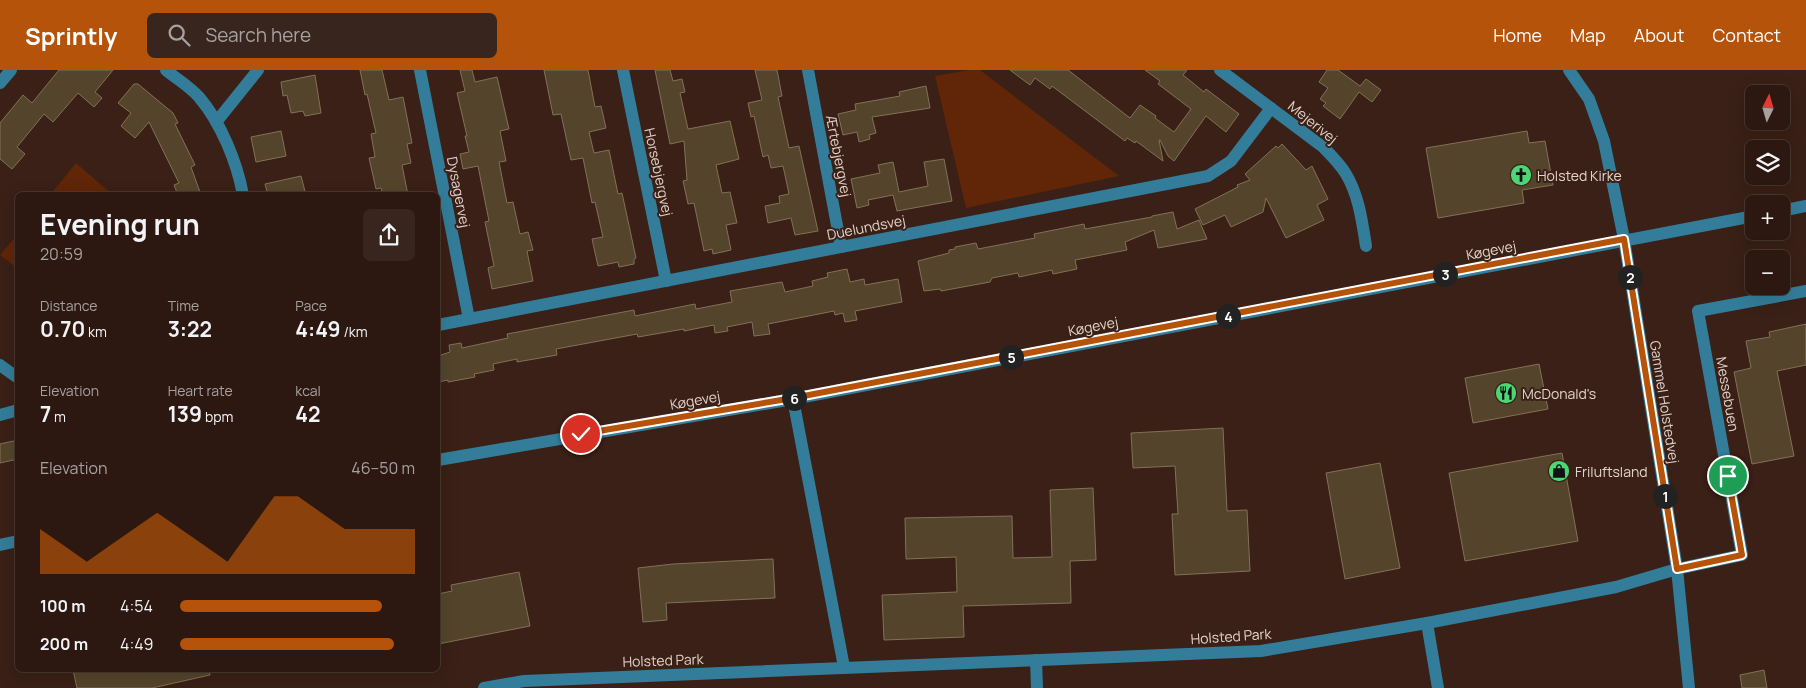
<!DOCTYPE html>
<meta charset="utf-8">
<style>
:root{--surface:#2c1810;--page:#38251e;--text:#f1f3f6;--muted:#a6a09f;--line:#483730;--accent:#b45309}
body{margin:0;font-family:Manrope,sans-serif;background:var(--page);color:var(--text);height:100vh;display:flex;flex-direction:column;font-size:19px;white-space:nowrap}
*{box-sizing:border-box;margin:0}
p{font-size:16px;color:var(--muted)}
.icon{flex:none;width:28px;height:28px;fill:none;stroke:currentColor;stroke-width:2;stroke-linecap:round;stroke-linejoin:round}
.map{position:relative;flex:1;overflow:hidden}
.side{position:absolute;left:15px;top:122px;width:425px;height:480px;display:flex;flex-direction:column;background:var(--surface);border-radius:8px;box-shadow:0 5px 20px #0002,0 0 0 1px var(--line)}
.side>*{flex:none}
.needle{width:32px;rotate:5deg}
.tools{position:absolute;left:1745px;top:15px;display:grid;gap:10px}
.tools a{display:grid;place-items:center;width:45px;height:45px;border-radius:8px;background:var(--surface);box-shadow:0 5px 20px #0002,0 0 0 1px var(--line);font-size:25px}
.pin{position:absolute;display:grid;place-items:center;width:42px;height:42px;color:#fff;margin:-21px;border:2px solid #fff;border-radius:50%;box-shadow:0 1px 5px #0007}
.km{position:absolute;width:25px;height:25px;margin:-12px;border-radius:50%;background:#222;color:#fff;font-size:14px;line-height:25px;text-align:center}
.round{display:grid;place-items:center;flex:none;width:52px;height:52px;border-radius:8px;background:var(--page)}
.summary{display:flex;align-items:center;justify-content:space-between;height:85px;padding:0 25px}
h1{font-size:28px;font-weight:700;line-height:38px}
.stats{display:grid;grid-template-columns:repeat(3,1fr);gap:8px;height:85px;padding:5px 25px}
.stats div{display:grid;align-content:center}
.stats b{font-size:21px;font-weight:700}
.stats small{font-size:14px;font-weight:400}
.stats p{font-size:14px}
.chart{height:140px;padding:10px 25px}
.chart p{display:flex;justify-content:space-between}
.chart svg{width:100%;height:90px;margin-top:5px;fill:var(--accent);opacity:.7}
ul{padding:0 25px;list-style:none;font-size:16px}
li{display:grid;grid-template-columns:80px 60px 1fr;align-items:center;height:38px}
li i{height:12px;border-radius:6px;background:var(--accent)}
header{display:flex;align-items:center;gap:30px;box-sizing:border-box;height:70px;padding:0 25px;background:var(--accent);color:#fff}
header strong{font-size:24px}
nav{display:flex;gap:28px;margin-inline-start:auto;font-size:18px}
.search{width:350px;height:45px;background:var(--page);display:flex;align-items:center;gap:12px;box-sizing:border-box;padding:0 18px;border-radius:8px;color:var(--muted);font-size:19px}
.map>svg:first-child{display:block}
</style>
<header>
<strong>Sprintly</strong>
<div class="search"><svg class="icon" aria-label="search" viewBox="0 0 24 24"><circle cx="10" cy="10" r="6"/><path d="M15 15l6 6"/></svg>Search here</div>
<nav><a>Home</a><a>Map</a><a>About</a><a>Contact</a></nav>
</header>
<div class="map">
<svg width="1806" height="618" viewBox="0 0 1806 618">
<rect width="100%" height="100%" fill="#3a2016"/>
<!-- green -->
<g fill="#612507">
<path d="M969 0H980L1119 106 966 138 935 6Z"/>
<path d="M76 93 113 125H50Z"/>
<path d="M17 165V198L0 185Z"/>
</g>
<!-- building -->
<g fill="#54442b" stroke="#827157">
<path d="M59 0H113L95 22 102 28 94 37 78 23 53 52 44 44 17 77 25 84 12 99 0 89V53L23 25 32 33Z"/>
<path d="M360 0H382L389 30 403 27 412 73 407 74 411 93 402 95 408 125H383L381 118 376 119 369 88 375 87 371 64 376 63 367 24 365 25Z"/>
<path d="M460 0H472L475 12 497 7 509 59 500 61 506 91 499 92 507 133 513 132 520 164 528 162 533 180 527 181 533 211 492 219 488 198 494 196 485 152 489 151 478 96 463 99 460 84 469 82 465 66H467L457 23 465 21Z"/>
<path d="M544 0H588L595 37 601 36 606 58 589 62 594 83 609 80 618 124 622 123 636 188 634 189V194L619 197 618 192 598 196 592 169 603 167 595 132 592 133 583 88 571 90 561 44 553 45Z"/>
<path d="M655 0H670L673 11 682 9 685 22 680 23 688 59 730 51 739 89 716 95 722 123 730 122 737 153 726 155 731 180 713 184 712 179 704 181 694 133 688 134 683 111 687 110 684 71 670 74Z"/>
<path d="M755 0H777L782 26 778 27 789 78 799 76 818 161 795 165 791 148 768 153 765 136 780 133 779 126 789 124 783 96 771 98 768 85 763 87 754 46 751 47 748 33 762 30Z"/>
<path d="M1010 0H1068L1130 48 1140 35 1156 46 1155 48 1174 62 1191 39 1158 14 1160 11 1145 0H1187L1183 5 1204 22 1206 19 1239 44 1226 62 1206 46 1174 91 1168 86 1160 70H1159L1163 91 1136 71 1135 73 1127 68 1125 71 1052 16 1050 19 1035 8 1030 15Z"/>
<path d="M1327 0H1338L1360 16 1366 9 1381 20 1372 32 1359 22 1340 49 1323 36 1326 33 1320 29 1328 18 1319 12Z"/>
<path d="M315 5 321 43 305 46 303 41 291 43 287 25 283 26 281 12Z"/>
<path d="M134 14H138L173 43 178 53 175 54 195 95 191 97 201 125H178L174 115 179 113 149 52 135 68 121 56 131 43 118 33Z"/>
<path d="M926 16 930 38 872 47 876 63 869 65 870 69 859 72 857 62 843 65 838 44 856 40 855 34 900 26 899 22Z"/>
<path d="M281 61 286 86 256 92 251 67Z"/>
<path d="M1527 61 1529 73 1545 71 1553 115 1522 120 1524 133 1438 148 1426 78Z"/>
<path d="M1282 74 1306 100 1312 96 1328 129 1317 135 1324 150 1286 168 1266 128 1263 142 1231 157 1225 145 1203 155 1195 139 1238 117 1237 115 1250 110 1245 104 1276 76 1278 78Z"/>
<path d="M944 89 952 131 897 141 893 125 868 130 869 135 857 138 851 109 880 103 878 95 893 92 899 122 928 116 924 92Z"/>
<path d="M301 106 306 125H268L265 114Z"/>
<path d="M1173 142 1177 159 1199 150 1207 169 1158 178 1154 160 1125 172 1127 180 1075 190 1077 199 1053 204 1052 200 1019 207 1018 203 992 208 990 212 941 221 940 219 924 221 918 191 949 183V180L955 179V177L976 173 978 179 1035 168 1034 164 1084 154 1085 159 1152 147V146Z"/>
<path d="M847 199 850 212 864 209 865 215 898 209 902 232 855 241 857 250 845 252 843 243 835 245 834 241 768 254 770 264 754 266 752 252 727 257 728 261 715 263 714 255 684 261V259L638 267 637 264 556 279 557 285 517 292V289L493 294 494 300 474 304 475 307 448 312V310L438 312V286L450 282 449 275 461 273 462 278 508 268 507 264 634 240 635 246 695 234 696 239 732 232 730 221 782 212 785 222 813 216 812 211 828 207 827 203Z"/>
<path d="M1806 254V295L1777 301 1794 386 1752 394 1734 302 1751 298 1746 271 1770 267 1769 262Z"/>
<path d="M1539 294 1548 339 1473 353 1465 308Z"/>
<path d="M1223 358 1227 441 1247 440 1250 501 1175 505 1172 444H1178L1175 396 1133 398 1131 363Z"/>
<path d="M18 370V389L0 393V374Z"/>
<path d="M1562 383 1578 471 1465 491 1449 403Z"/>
<path d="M1380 393 1400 498 1345 509 1326 403Z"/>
<path d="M1093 418 1096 490 1070 491 1071 533 963 536 964 567 884 570 882 525 957 522 956 487 906 489 905 448 1012 446 1013 488 1052 487 1050 420Z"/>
<path d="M773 489 775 528 666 533 667 550 643 552 638 498 673 494Z"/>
<path d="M519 502 530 556 438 574V524L452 521 451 515Z"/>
<path d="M73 600H209L210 605 152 618H77Z"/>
<path d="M1764 600 1767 618H1742L1740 605Z"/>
</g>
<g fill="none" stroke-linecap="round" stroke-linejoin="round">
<!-- minor -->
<g stroke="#337d9a" stroke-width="12">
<path d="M166 0C177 9 190 17 199 27 221 53 237 92 243 125"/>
<path d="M420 0 469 249"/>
<path d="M623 0 666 211"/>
<path d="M808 0 841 177"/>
<path d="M1220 0 1323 77C1331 85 1340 94 1346 104 1359 126 1362 151 1366 176"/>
<path d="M1569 0 1589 29 1604 71 1624 169 1677 499 1689 618"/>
<path d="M0 13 11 0"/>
<path d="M217 51 258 0"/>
<path d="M1781 141 1806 136"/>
<path d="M438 255 1208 106 1231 91 1271 38"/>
<path d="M0 295 18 308"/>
<path d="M793 329 844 597"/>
<path d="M0 345 18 340"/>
<path d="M438 390 793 329 1754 146"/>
<path d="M0 475 18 471"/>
<path d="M1427 553 1438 618"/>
<path d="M1036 590 1037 618"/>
<path d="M484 618 524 611 1261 581 1427 553 1616 517 1677 499 1742 485 1698 241 1806 221"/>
</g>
</g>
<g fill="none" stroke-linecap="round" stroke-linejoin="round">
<!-- route casing -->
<g stroke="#fff" stroke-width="10">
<path id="route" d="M581 364 793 328 1624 169 1677 499 1742 485 1728 406"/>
</g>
<!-- route -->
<use href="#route" stroke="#b45309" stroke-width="6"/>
</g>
<!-- icons -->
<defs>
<g id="church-disc" transform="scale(1.125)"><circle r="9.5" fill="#4cd676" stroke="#3a2016"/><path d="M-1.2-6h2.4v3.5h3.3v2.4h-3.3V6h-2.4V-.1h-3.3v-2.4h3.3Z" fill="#111"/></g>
<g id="restaurant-disc" transform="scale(1.125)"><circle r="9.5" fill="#4cd676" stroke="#3a2016"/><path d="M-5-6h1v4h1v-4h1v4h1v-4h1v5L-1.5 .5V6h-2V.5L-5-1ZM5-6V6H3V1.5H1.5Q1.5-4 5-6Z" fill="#111"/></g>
<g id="shop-disc" transform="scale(1.125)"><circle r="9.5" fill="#4cd676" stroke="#3a2016"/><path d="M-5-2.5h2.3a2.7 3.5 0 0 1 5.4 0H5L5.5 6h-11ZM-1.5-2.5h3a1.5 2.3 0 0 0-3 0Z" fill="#111"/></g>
</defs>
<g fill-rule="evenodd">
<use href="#church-disc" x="1521" y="105"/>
<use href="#restaurant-disc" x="1506" y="323"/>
<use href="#shop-disc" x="1559" y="401"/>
</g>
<g text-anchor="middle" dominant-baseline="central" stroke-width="4" stroke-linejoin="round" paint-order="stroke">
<!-- street labels -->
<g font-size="14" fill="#e3d1ca" stroke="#3a2016">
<text transform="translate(1313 52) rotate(39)">Mejerivej</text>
<text transform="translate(839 86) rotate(79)">Ærtebjergvej</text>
<text transform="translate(659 102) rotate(78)">Horsebjergvej</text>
<text transform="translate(459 122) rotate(79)">Dysagervej</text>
<text transform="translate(866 157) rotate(-11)">Duelundsvej</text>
<text transform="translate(1491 180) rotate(-11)">Køgevej</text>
<text transform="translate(1093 256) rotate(-11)">Køgevej</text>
<text transform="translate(1728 324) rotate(80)">Messebuen</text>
<text transform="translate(695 330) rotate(-10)">Køgevej</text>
<text transform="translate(1665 332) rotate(81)">Gammel Holstedvej</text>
<text transform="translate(1231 566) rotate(-4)">Holsted Park</text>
<text transform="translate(663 590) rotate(-2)">Holsted Park</text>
</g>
<!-- poi labels -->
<g font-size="14" fill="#e3d1ca" stroke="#3a2016" text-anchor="start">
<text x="1537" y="105">Holsted Kirke</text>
<text x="1522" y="323">McDonald's</text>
<text x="1575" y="401">Friluftsland</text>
</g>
</g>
</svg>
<div class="tools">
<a><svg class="needle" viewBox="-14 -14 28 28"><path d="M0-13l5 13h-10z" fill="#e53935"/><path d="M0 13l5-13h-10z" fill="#a6a09f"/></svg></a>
<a><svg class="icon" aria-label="layers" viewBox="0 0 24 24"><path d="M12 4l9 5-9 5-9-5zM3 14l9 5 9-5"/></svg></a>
<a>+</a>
<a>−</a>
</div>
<div class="pin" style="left:1728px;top:406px;background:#1e9e55"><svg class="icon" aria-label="arrive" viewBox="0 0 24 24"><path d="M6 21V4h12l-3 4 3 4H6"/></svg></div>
<div class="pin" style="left:581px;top:364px;background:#d93025"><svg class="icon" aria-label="check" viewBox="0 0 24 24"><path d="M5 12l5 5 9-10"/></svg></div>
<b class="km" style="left:1665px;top:426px">1</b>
<b class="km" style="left:1630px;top:207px">2</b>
<b class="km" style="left:1445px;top:204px">3</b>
<b class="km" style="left:1228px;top:246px">4</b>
<b class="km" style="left:1011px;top:287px">5</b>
<b class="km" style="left:794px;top:328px">6</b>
<section class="side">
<div class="summary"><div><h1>Evening run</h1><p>20:59</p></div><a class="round"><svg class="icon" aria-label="share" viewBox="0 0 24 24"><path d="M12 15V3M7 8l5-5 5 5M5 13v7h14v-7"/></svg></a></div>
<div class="stats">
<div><p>Distance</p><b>0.70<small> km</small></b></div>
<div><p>Time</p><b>3:22</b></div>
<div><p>Pace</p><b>4:49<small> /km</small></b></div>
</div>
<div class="stats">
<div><p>Elevation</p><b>7<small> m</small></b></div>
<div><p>Heart rate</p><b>139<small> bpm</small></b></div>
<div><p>kcal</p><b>42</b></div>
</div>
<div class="chart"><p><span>Elevation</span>46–50 m</p>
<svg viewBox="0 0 160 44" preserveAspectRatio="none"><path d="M0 44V22L10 30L20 38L30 30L40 22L50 14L60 22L70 30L80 38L90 22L100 6L110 6L120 14L130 22L140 22L150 22L160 22V44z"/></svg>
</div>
<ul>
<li><b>100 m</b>4:54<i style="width:86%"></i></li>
<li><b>200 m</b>4:49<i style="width:91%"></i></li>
</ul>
</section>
</div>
